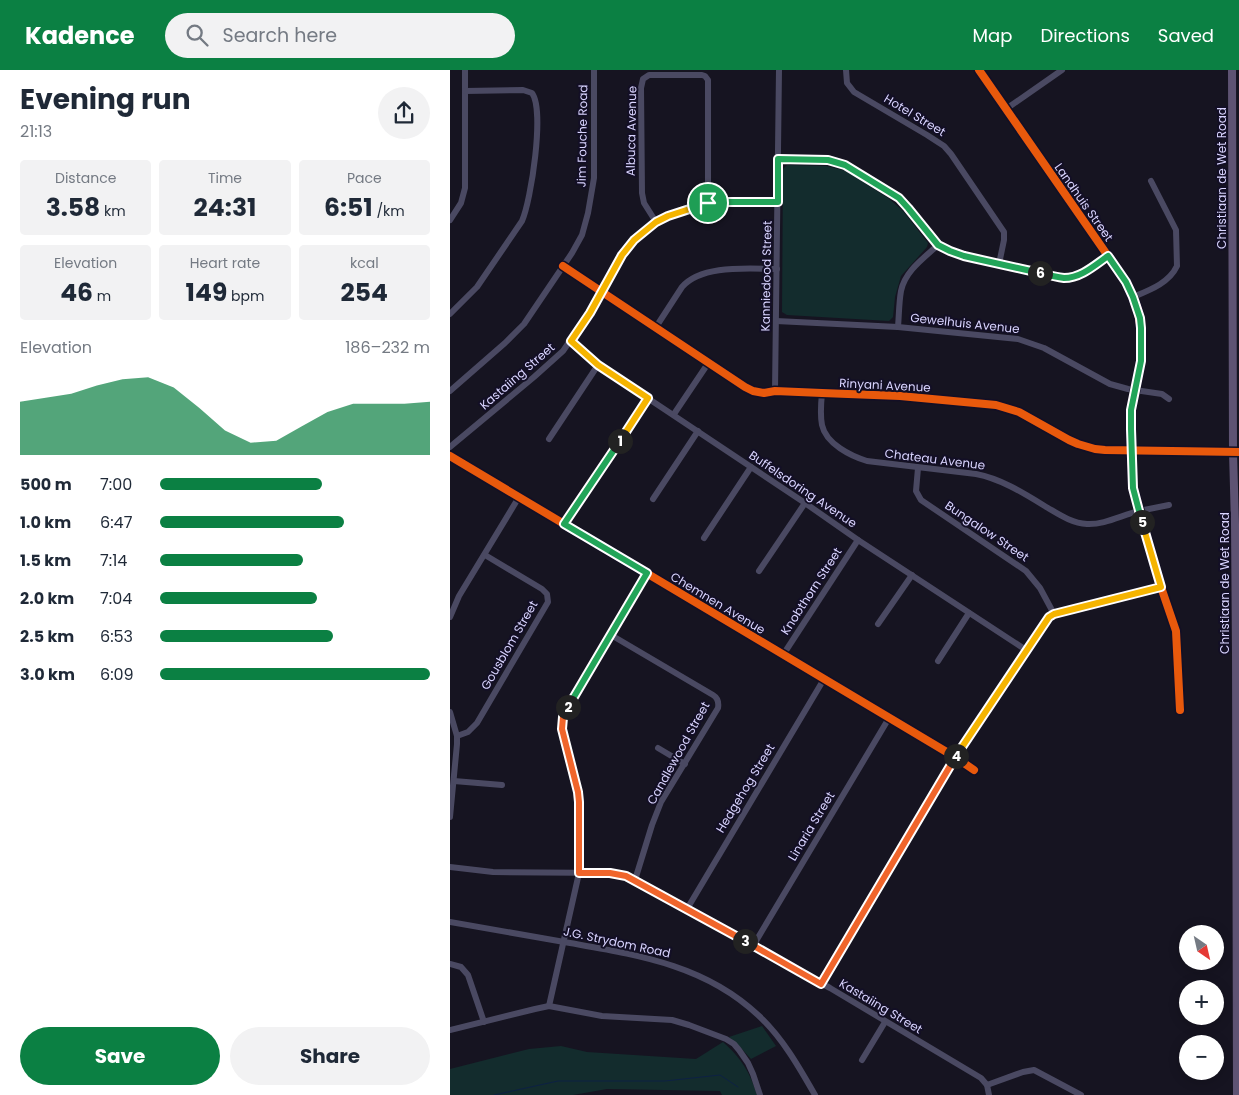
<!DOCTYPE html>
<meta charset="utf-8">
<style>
:root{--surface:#fff;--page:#f2f2f3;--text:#1f2937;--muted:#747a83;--accent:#0b8043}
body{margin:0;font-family:Poppins,sans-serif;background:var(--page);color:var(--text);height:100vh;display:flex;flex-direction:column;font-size:19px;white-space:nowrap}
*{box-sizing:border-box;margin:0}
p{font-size:16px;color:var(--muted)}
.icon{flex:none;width:28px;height:28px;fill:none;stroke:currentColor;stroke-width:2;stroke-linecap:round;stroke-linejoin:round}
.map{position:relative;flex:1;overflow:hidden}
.sheet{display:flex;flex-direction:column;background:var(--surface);width:450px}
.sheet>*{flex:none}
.needle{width:32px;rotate:146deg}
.fabs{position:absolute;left:729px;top:855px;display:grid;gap:10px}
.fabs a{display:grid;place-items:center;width:45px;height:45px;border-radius:50%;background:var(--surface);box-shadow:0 2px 12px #0003;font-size:25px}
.pin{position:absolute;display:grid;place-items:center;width:42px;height:42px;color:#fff;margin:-21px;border:2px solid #fff;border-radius:50%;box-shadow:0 1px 5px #0007}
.km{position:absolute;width:25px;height:25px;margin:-12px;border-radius:50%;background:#222;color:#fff;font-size:14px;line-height:25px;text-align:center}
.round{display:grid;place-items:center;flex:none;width:52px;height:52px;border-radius:26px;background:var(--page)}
.summary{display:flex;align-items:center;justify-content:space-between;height:85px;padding:0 20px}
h1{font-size:28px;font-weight:700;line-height:38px}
.stats{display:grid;grid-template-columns:repeat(3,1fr);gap:8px;height:85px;padding:5px 20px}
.stats div{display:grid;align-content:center;border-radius:5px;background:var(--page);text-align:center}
.stats b{font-size:25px;font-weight:700}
.stats small{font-size:14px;font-weight:400}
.stats p{font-size:14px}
.chart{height:140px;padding:10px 20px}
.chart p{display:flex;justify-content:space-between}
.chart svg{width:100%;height:90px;margin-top:5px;fill:var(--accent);opacity:.7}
.action{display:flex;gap:10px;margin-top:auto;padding:10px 20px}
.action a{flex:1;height:58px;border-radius:30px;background:var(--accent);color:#fff;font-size:20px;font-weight:700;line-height:58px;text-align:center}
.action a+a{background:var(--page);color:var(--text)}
ul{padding:0 20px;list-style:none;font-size:16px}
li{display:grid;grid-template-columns:80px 60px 1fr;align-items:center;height:38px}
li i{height:12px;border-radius:6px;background:var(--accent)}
header{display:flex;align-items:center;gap:30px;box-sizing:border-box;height:70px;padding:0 25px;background:var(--accent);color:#fff}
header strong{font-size:24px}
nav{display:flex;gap:28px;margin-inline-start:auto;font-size:18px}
.search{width:350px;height:45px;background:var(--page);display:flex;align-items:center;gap:12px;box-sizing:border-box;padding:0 18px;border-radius:28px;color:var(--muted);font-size:19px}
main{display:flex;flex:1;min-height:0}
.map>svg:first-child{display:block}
</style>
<header>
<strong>Kadence</strong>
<div class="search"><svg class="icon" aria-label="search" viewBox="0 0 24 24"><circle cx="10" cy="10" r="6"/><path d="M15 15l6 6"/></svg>Search here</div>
<nav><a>Map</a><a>Directions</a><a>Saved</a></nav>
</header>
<main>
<section class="sheet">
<div class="summary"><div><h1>Evening run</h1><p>21:13</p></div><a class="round"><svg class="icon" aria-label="share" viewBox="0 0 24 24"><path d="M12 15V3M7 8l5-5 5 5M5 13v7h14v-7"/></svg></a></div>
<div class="stats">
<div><p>Distance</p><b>3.58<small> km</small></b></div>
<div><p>Time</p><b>24:31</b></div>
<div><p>Pace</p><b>6:51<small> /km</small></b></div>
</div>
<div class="stats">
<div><p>Elevation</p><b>46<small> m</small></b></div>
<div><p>Heart rate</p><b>149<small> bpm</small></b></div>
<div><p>kcal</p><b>254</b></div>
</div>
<div class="chart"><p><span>Elevation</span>186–232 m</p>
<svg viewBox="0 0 160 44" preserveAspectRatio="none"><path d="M0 44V18L10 16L20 14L30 10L40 7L50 6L60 11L70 21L80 32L90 38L100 37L110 30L120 23L130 19L140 19L150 19L160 18V44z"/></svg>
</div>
<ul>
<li><b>500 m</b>7:00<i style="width:60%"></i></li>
<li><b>1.0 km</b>6:47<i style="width:68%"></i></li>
<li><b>1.5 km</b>7:14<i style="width:53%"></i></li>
<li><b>2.0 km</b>7:04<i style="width:58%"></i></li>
<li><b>2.5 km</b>6:53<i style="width:64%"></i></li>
<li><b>3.0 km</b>6:09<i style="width:100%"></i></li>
</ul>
<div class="action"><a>Save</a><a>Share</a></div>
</section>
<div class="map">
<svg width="789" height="1025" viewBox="0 0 789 1025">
<rect width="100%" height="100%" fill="#161421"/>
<!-- green -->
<g fill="#132c2d">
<path d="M337 95 376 96 396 101 438 128 453 141 478 173 477 177 451 206 445 227 443 247 439 251 337 245 332 242 333 99Z"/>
<path d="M312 956 326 976 301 989 290 977 279 967Z"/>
<path d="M273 972C291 988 300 1002 307 1025H272L270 1021 157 1019 123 1025H0V999L79 979 111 976 137 982 246 989Z"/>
</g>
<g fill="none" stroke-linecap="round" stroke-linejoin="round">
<!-- stream -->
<path stroke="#0d2144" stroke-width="1" d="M44 1025 108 1011H215L270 1005 288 1017"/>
<!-- minor -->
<g stroke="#4a4962" stroke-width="6">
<path d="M396 0 397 13 404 22 477 65 494 76 501 84 554 162V170L549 194"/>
<path d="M529 0 676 212 687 237 692 265 691 291 681 340V380L683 418 711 517 726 561 730 640"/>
<path d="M556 39 612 0"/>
<path d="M328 89C345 89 362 87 378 90 397 93 445 122 458 137 467 148 478 169 489 176 497 181 506 183 514 186L615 208 630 205 658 186"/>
<path d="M0 150 11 133 15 118V0"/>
<path d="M206 152 194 133 192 123 191 18 193 9 199 5H252L255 6 258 10V133"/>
<path d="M113 196 295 317 303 321 314 323 325 321 372 323 450 326 546 335 569 342 619 370 628 374 645 379 655 380 789 382"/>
<path d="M683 227C700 220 719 213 727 196L726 160 701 111"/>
<path d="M0 244 27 217 72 151C81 131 95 40 82 23L73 20 15 21"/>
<path d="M326 251 448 257 568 269 594 278 660 314 678 319 712 324 719 329"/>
<path d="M206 257 232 217C252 194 299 199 327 199"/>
<path d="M448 257C449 245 449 232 451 221 455 201 474 188 488 175"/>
<path d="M121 271 148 295 355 433 408 470 576 580"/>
<path d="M0 321 55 273 74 254 122 183 132 165 138 143 144 108V0"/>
<path d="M325 321 329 0"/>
<path d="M372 323C371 333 370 345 372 355 376 374 401 386 417 391L526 404C552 409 575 424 598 438 610 445 622 453 637 454 654 455 672 445 689 441 699 439 709 437 719 435"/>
<path d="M224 344 259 292"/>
<path d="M99 369 148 295"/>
<path d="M0 377 84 307 113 281 139 243 177 177 195 160 206 152 218 146 258 133 269 132H328"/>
<path d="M0 386 505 687 524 700"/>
<path d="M468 398 466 421 471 430 576 501 590 518 604 544"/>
<path d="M203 429 248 361"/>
<path d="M114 454 198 328"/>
<path d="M254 468 301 397"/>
<path d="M309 501 355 433"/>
<path d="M0 547 9 526 69 427"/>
<path d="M428 554 462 505"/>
<path d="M161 565 263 625C268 628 269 632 268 638L211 732 202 755 185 810"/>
<path d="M333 585 408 470"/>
<path d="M488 591 519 543"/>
<path d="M0 642 7 666V674L0 747"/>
<path d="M7 666 18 662 27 653 98 532 97 524 92 519 35 485"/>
<path d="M208 678 235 694"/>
<path d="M4 711 52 715"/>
<path d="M0 797 43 802 161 803 171 804 176 806 380 918 531 1008 537 1015 539 1025"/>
<path d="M237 839 374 609"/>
<path d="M0 852C40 859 80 866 120 873 188 885 255 895 308 945 332 967 349 997 365 1025"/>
<path d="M303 876 439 648"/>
<path d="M0 894 11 897 18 905 34 952"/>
<path d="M371 914 505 687 596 550 604 544 711 517"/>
<path d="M99 936 129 803V732L128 722 112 659 113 647 122 629 197 503"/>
<path d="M0 960 85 939 99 936 152 946 222 950 239 955 276 969 284 974 289 980 298 993 303 1004 310 1025"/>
<path d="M412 990 435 952"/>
<path d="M537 1015 573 1002 584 1000 631 1025"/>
</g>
<!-- major -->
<path stroke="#5e5373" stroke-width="8" d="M782 0 783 382 785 454 786 584 787 1025"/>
<!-- cycleway casing -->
<g stroke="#130f26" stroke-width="11">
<g id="cycleway">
<path d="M529 0 676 212 687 237 692 265 691 291 681 340V380L683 418 711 517 726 561 730 640"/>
<path d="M113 196 295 317 303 321 314 323 325 321 372 323 450 326 546 335 569 342 619 370 628 374 645 379 655 380 789 382"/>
<path d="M0 386 505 687 524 700"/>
</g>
</g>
<!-- cycleway -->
<use href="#cycleway" stroke="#e8590c" stroke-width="8"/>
</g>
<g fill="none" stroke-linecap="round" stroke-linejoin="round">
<!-- split-1 casing -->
<g stroke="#fff" stroke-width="10">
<path id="split-1" d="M170 371 198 328 148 295 121 271 140 243 172 185 184 170 206 152 218 146 258 133"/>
</g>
<!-- split-2 casing -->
<g stroke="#fff" stroke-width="10">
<path id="split-2" d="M118 637 197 503 114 454 170 371"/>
</g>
<!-- split-3 casing -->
<g stroke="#fff" stroke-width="10">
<path id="split-3" d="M118 637 113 647 112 659 128 722 129 732V803H160L176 806 295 871"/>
</g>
<!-- split-4 casing -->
<g stroke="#fff" stroke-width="10">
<path id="split-4" d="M295 871 371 914 506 686"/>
</g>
<!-- split-5 casing -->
<g stroke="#fff" stroke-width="10">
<path id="split-5" d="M506 686 599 547 604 544 711 517 692 452"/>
</g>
<!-- split-6 casing -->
<g stroke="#fff" stroke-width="10">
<path id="split-6" d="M590 203C598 205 606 207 614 208 631 208 645 195 658 186L676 212 683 227 690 248 691 258V291L681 340V359L683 418 692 452"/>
</g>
<!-- split-7 casing -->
<g stroke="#fff" stroke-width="10">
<path id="split-7" d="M258 133 270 132H328V89L378 90 395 95 449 128 458 138 488 175 500 181 514 186 590 203"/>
</g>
<!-- split-1 -->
<use href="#split-1" stroke="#f5b400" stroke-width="6"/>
<!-- split-2 -->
<use href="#split-2" stroke="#22a559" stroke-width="6"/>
<!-- split-3 -->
<use href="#split-3" stroke="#f0652b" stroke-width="6"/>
<!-- split-4 -->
<use href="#split-4" stroke="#f0652b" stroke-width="6"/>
<!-- split-5 -->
<use href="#split-5" stroke="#f5b400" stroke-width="6"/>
<!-- split-6 -->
<use href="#split-6" stroke="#22a559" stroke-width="6"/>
<!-- split-7 -->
<use href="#split-7" stroke="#22a559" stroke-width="6"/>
</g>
<g text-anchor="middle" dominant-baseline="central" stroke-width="4" stroke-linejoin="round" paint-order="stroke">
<!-- street labels -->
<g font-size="12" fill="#d9d4ff" stroke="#130f26">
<text transform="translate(465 45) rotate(31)">Hotel Street</text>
<text transform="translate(181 61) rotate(-89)">Albuca Avenue</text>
<text transform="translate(132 66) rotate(-89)">Jim Fouche Road</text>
<text transform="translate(771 108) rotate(-90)">Christiaan de Wet Road</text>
<text transform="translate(634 132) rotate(55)">Landhuis Street</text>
<text transform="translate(316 206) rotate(-89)">Kanniedood Street</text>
<text transform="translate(515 253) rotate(6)">Gewelhuis Avenue</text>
<text transform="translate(67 306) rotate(-41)">Kastaiing Street</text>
<text transform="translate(435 315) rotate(3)">Rinyani Avenue</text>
<text transform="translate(485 389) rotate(7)">Chateau Avenue</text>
<text transform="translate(353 419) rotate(34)">Buffelsdoring Avenue</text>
<text transform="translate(537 461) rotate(34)">Bungalow Street</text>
<text transform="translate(774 513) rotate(-90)">Christiaan de Wet Road</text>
<text transform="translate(361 521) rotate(-57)">Knobthorn Street</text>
<text transform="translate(268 533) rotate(31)">Chemnen Avenue</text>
<text transform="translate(59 575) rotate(-60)">Gousblom Street</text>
<text transform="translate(228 683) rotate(-61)">Candlewood Street</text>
<text transform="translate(295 718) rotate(-59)">Hedgehog Street</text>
<text transform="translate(361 756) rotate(-59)">Linaria Street</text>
<text transform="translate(167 872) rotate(12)">J.G. Strydom Road</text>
<text transform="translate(431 936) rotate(31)">Kastaiing Street</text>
</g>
</g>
</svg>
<div class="fabs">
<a><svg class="needle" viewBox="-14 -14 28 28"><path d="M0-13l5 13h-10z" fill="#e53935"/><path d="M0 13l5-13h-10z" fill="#747a83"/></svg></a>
<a>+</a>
<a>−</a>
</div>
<div class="pin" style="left:258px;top:133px;background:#1e9e55"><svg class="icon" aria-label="arrive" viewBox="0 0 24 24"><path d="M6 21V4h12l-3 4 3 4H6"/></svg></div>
<b class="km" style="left:170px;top:371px">1</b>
<b class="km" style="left:118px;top:637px">2</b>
<b class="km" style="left:295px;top:871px">3</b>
<b class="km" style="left:506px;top:686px">4</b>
<b class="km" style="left:692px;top:452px">5</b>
<b class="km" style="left:590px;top:203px">6</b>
</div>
</main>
